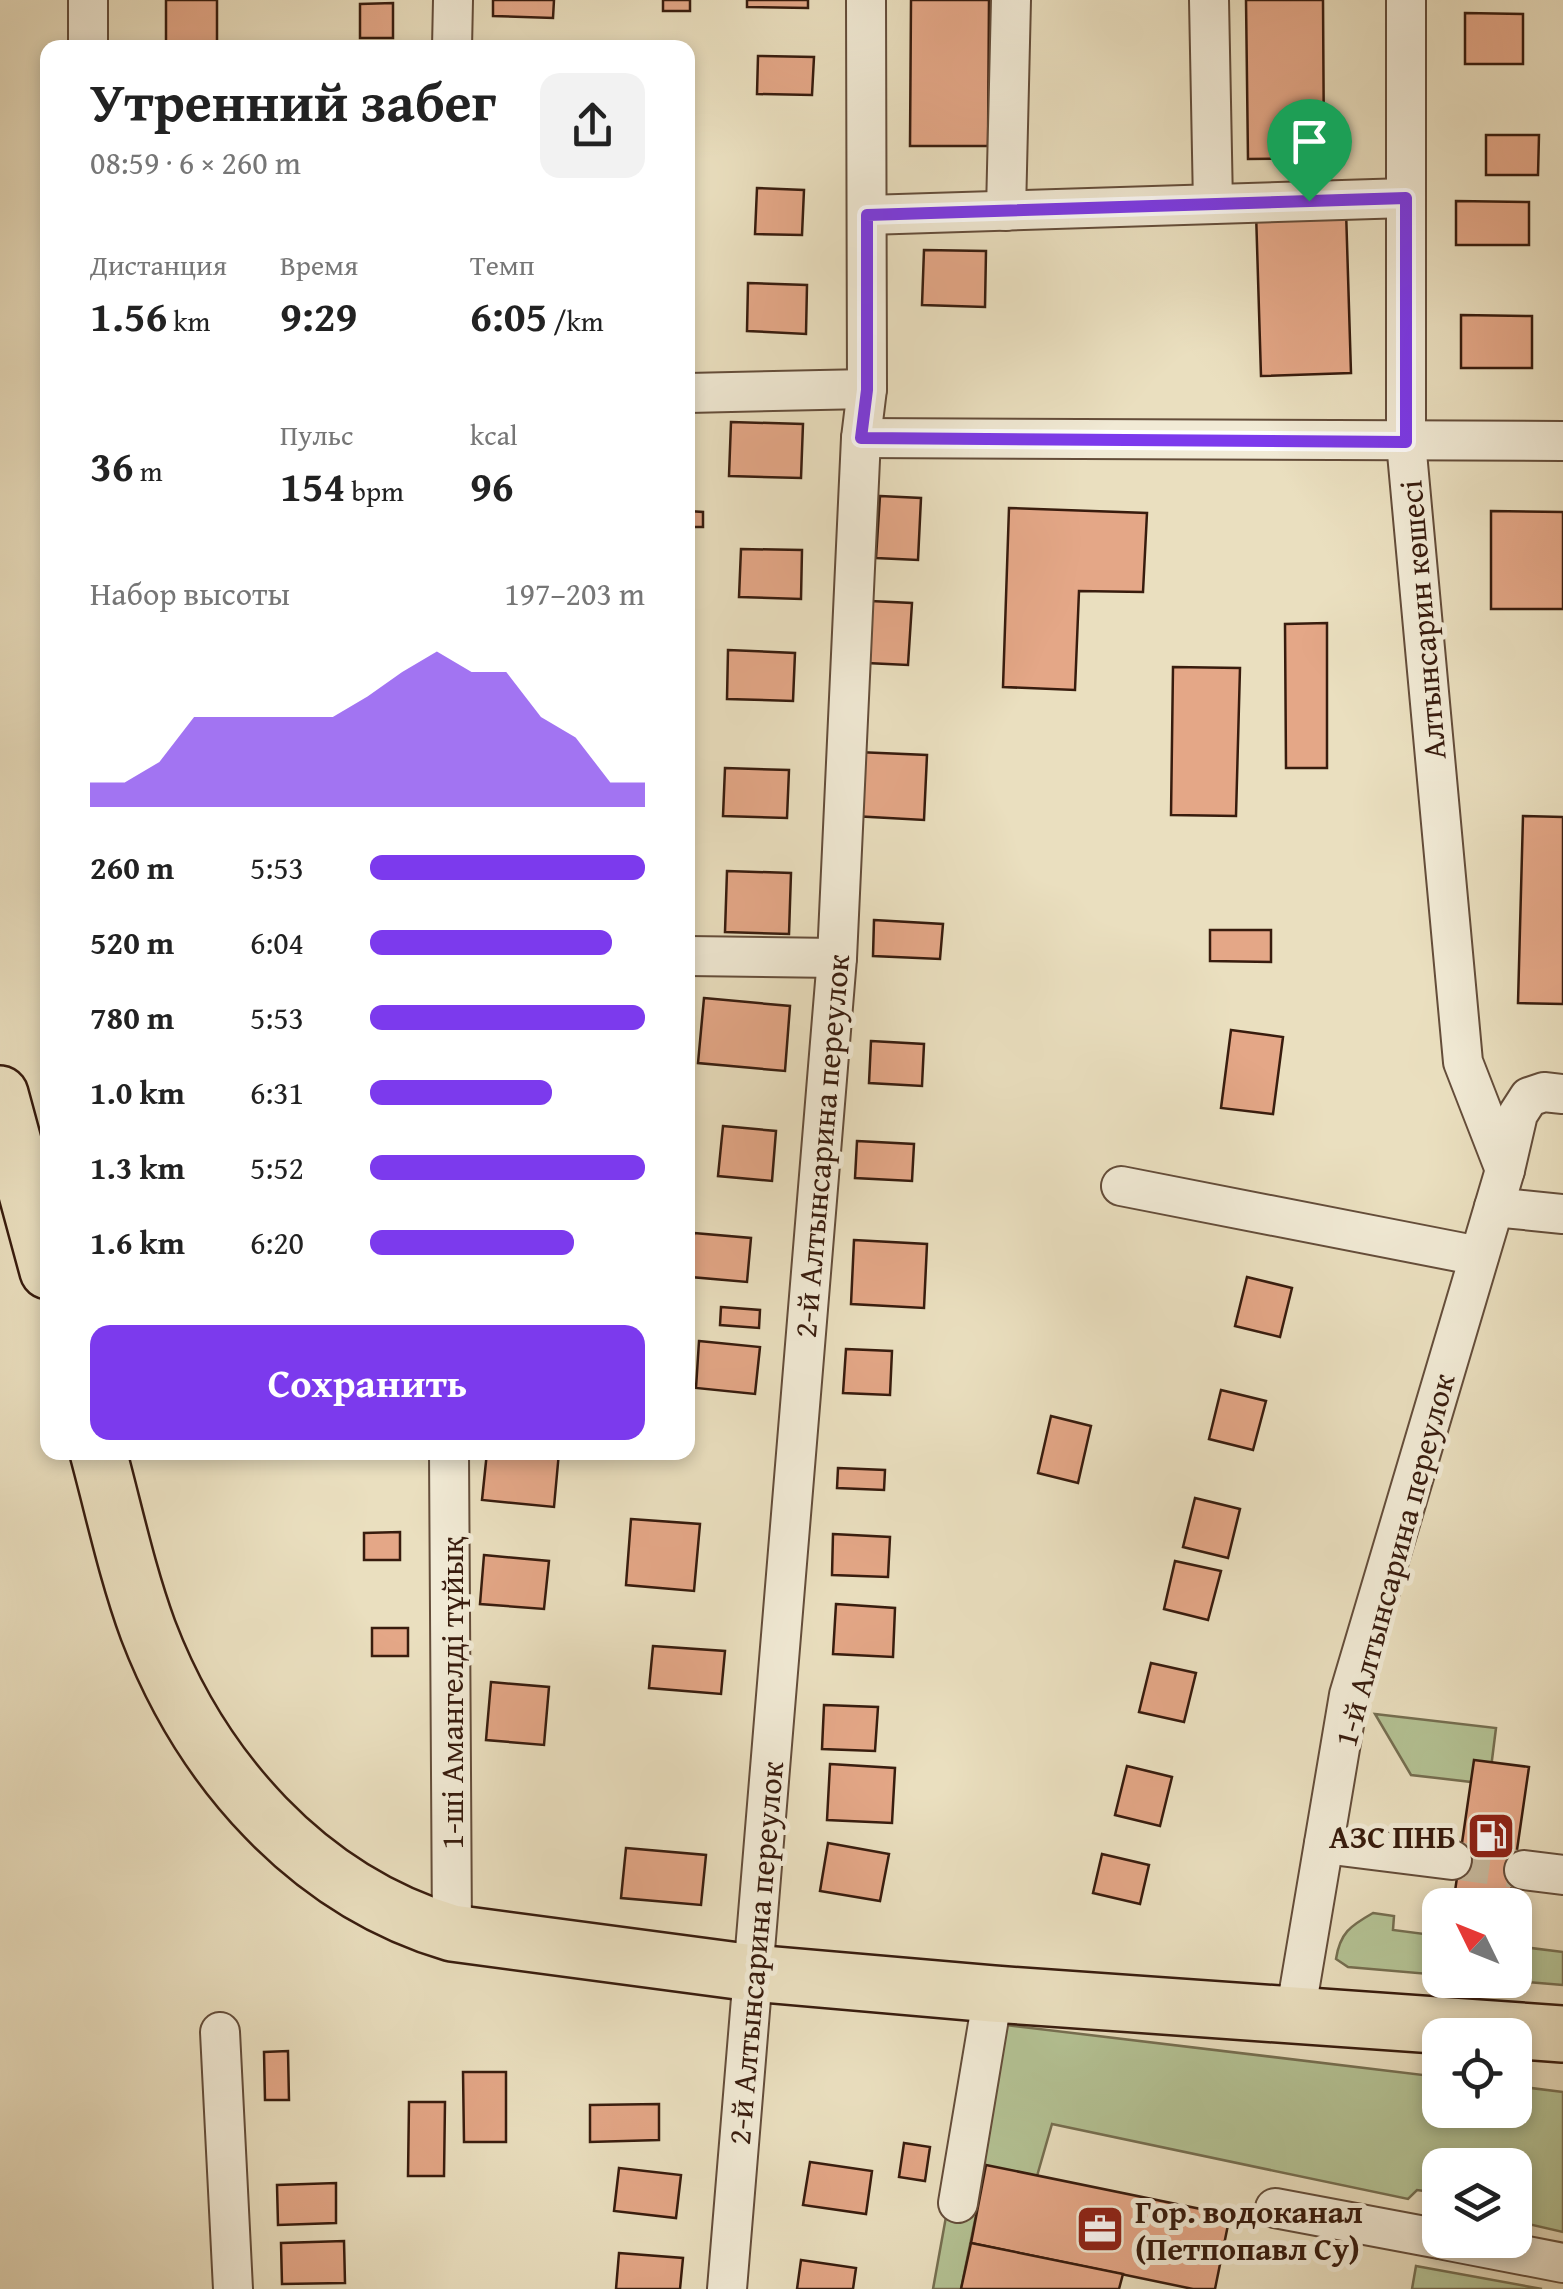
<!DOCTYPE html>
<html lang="ru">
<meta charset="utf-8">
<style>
:root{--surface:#fff;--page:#f2f2f2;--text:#222;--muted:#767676;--accent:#7c3aed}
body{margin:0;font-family:"Gentium Book Plus",serif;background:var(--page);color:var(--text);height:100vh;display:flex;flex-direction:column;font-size:38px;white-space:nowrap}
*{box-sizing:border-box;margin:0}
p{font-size:32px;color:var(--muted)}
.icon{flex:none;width:55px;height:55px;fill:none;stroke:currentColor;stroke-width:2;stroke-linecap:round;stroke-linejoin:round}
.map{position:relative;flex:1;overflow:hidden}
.panel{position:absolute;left:40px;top:40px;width:655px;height:1420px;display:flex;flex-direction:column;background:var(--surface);border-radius:20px;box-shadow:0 5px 15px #0003}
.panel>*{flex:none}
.needle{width:65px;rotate:313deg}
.buttons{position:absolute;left:1422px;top:1888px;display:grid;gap:20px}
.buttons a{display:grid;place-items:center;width:110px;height:110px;border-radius:20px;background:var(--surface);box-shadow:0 5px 15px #0003;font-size:50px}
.pin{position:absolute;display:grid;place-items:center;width:85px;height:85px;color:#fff;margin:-102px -42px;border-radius:50% 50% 50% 0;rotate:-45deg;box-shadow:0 0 10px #0007}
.pin .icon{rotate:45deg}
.round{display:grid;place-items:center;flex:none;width:105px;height:105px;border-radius:20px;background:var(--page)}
.head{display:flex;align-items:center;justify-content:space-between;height:170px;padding:0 50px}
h1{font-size:55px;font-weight:700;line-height:75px}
.metrics{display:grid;grid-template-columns:repeat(3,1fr);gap:15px;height:170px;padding:10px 50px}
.metrics div{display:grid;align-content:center}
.metrics b{font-size:42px;font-weight:700}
.metrics small{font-size:28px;font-weight:400}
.metrics p{font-size:28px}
.chart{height:280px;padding:20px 50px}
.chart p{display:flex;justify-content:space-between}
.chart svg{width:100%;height:180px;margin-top:10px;fill:var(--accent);opacity:.7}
.primary-button{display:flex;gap:20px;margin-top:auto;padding:20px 50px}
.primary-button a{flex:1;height:115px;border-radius:20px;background:var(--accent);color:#fff;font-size:40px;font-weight:700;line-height:115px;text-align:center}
ul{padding:0 50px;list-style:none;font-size:32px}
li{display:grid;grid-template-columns:160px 120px 1fr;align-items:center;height:75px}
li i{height:25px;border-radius:12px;background:var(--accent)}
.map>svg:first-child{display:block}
</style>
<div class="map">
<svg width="1563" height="2289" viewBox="0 0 1563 2289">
<rect width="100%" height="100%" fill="#eadfbf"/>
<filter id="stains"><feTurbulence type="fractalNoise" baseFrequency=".002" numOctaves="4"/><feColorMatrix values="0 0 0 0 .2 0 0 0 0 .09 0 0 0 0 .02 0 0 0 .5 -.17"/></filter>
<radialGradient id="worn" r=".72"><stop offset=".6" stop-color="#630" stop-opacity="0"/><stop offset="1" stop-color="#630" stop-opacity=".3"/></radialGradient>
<!-- green -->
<g fill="#b4c294" stroke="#766f51" stroke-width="2.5">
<path d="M1375 1714 1496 1728 1489 1784 1411 1775Z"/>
<path d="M1373 1913 1394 1916 1393 1930 1440 1936V1975L1348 1967 1336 1959C1340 1933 1350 1926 1373 1913Z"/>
<path d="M1515 1946 1563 1952V1985L1504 1980H1515Z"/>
<path d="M981 2022 1440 2077V2110H1515V2086L1563 2092V2232L1515 2221V2165H1440V2193L1417 2190 1408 2199 1052 2124 1037 2176 986 2166 961 2289H933Z"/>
<path d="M1416 2266 1542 2289H1412Z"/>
</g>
<!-- building -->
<g fill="#e4a787" stroke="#381c0e" stroke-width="2.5">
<rect x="166" y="0" width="51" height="48"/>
<path d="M493 0H554L553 18 493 16Z"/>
<rect x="663" y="0" width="27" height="11"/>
<path d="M747 0H808V8L747 7Z"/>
<path d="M911 0H989L988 146H910Z"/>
<path d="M1246 0H1323L1324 158 1248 159Z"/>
<path d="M393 3V38H360V4Z"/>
<path d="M1465 13 1523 14V64H1465Z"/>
<path d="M758 56 814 57 812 95 757 94Z"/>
<path d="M1486 135H1539L1538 175H1486Z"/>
<path d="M757 188 804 190 802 235 755 234Z"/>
<path d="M1456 201 1529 202V245H1456Z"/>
<path d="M1346 210 1351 373 1261 376 1256 212Z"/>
<path d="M924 250 986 251 985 307 922 305Z"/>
<path d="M748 283 807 285 806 334 747 331Z"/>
<path d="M1461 315 1532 316V368H1461Z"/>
<path d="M731 422 803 424 801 478 729 476Z"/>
<path d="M880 496 921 498 918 560 876 558Z"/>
<path d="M1009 508 1147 513 1143 592 1079 591 1075 690 1003 687Z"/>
<path d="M688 511 703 512V527H688Z"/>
<path d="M1491 511 1563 512V609H1491Z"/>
<path d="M741 549 802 550 801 599 739 597Z"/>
<path d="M870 601 912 603 908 665 867 663Z"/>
<path d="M1327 623V768H1286L1285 624Z"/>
<path d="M728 650 795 653 793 701 727 699Z"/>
<path d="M1173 667 1240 668 1236 816 1171 815Z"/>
<path d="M857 752 927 755 924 820 853 816Z"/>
<path d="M725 768 789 770 787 818 723 816Z"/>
<path d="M1523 816 1563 817V1004L1518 1003Z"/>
<path d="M727 871 791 873 789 934 725 932Z"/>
<path d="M874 920 943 924 940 959 873 956Z"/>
<path d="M1210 930H1271V962L1210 961Z"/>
<path d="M704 998 790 1006 785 1071 698 1063Z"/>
<path d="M1231 1030 1283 1037 1273 1114 1221 1108Z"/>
<path d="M871 1041 924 1044 922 1086 869 1083Z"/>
<path d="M723 1126 776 1131 772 1181 718 1176Z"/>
<path d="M857 1141 914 1144 912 1181 855 1178Z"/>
<path d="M694 1233 751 1238 747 1282 691 1277Z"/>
<path d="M854 1240 927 1244 924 1308 851 1304Z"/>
<path d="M1247 1277 1292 1288 1280 1337 1235 1326Z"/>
<path d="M721 1307 760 1310 759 1328 720 1325Z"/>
<path d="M699 1341 760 1347 755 1394 696 1388Z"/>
<path d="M846 1349 892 1351 890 1395 843 1393Z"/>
<path d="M1221 1390 1266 1401 1253 1450 1209 1439Z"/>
<path d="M1051 1416 1091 1426 1078 1483 1038 1473Z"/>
<path d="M487 1452H559L554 1507 482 1500Z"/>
<path d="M838 1468 885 1470 884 1490 837 1488Z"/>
<path d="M1195 1498 1240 1509 1228 1558 1183 1547Z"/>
<path d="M631 1519 700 1524 694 1591 626 1585Z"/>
<path d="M400 1532V1560H364V1533Z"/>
<path d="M833 1534 890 1537 888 1577 832 1575Z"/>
<path d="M484 1555 549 1561 544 1609 480 1604Z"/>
<path d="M1175 1561 1221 1571 1208 1620 1164 1609Z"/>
<path d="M836 1604 895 1608 893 1657 833 1654Z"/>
<rect x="372" y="1628" width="36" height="28"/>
<path d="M653 1646 725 1651 721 1694 649 1688Z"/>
<path d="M1151 1663 1196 1673 1184 1722 1139 1712Z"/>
<path d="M491 1682 549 1687 544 1745 486 1740Z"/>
<path d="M824 1705 878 1707 875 1751 822 1749Z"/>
<path d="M1474 1760 1529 1767 1509 1905H1453Z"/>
<path d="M830 1764 895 1768 892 1823 827 1820Z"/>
<path d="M1127 1766 1172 1777 1160 1826 1115 1815Z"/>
<path d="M828 1843 889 1854 880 1901 820 1891Z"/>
<path d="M626 1848 706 1855 701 1905 621 1898Z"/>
<path d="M1102 1854 1149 1865 1140 1904 1093 1893Z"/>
<path d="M288 2051 289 2100H265L264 2052Z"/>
<path d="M463 2072H506V2142H464Z"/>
<path d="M409 2102H445L444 2176H408Z"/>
<path d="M659 2104V2140L590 2142V2105Z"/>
<path d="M904 2143 930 2147 925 2181 899 2177Z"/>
<path d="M810 2162 872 2171 866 2214 803 2205Z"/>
<path d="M986 2165 1230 2215 1215 2289H1193L971 2243Z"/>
<path d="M619 2168 681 2175 676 2218 614 2211Z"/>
<path d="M336 2183V2223L278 2225 277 2185Z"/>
<path d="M344 2241 345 2283 282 2284 281 2243Z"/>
<path d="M971 2243 1123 2274 1119 2289H961Z"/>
<path d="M619 2253 683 2258 680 2289H616Z"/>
<path d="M801 2260 856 2268 853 2289H797Z"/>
</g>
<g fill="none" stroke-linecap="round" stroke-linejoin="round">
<!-- minor-tunnel -->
<path stroke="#c6b89c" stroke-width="38" stroke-dasharray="38 19" stroke-linecap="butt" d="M1452 1860 1524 1870"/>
<!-- minor casing -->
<g stroke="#644d3a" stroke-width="42">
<g id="minor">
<path d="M88 0V48"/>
<path d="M1209 0 1213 204"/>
<path d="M1406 0V442L1463 1062 1505 1170"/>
<path d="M452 48 453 0"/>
<path d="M1006 211 1011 0"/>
<path d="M867 215 1406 198"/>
<path d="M688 393 867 389"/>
<path d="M861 438 1563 441"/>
<path d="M688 956 837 958"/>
<path d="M1121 1186 1479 1256"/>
<path d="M1494 1207 1563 1214"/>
<path d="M449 1452 452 1933"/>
<path d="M1324 1844 1452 1860"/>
<path d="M1524 1870 1563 1875"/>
<path d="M1295 2015 1349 1695 1505 1170 1518 1114 1529 1097 1544 1092 1563 1094"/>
<path d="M220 2032 233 2289"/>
<path d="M958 2203 993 1994"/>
<path d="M1275 2208 1440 2239"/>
<path d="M1444 2240 1563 2263"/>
<path d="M727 2289 837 958 861 438 867 389 866 0"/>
</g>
</g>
<!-- highway casing -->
<g stroke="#381c0e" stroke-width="60">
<g id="highway">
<path d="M0 1094 48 1271"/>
<path d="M98 1452C114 1511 127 1573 148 1630 201 1769 307 1890 452 1933L753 1973 993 1994 1563 2034"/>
</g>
</g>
<!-- minor -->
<use href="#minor" stroke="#f1ead5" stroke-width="38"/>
<!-- highway -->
<use href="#highway" stroke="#eadfbf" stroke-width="55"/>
</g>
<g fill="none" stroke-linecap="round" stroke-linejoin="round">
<!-- route casing -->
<g stroke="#fff" stroke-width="20">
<path id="route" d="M1406 198V442L861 438 867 390V215Z"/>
</g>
<!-- route -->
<use href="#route" stroke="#7c3aed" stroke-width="12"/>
</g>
<!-- icons -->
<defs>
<g id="fuel-square" transform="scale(2.5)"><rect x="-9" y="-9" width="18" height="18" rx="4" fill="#8f2418" stroke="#f1ead5"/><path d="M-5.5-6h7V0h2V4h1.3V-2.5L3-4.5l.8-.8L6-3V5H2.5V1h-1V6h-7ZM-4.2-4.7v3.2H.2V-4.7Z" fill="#fff"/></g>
<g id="office-square" transform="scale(2.5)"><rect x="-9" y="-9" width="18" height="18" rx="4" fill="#8f2418" stroke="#f1ead5"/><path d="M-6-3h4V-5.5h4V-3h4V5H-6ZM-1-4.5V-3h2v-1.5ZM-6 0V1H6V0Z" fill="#fff"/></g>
</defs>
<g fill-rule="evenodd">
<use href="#fuel-square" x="1491" y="1836"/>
<use href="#office-square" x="1100" y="2229"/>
</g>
<g text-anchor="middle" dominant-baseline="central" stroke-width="10" stroke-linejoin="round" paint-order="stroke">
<!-- street labels -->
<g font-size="32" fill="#381c0e" stroke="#f1ead5">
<text transform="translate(1422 620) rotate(-95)">Алтынсарин көшесі</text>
<text transform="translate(821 1146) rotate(-85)">2-й Алтынсарина переулок</text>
<text transform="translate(1394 1560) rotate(-75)">1-й Алтынсарина переулок</text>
<text transform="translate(451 1693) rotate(-90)">1-ші Амангелді тұйық</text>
<text transform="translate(755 1953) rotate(-85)">2-й Алтынсарина переулок</text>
</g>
<!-- poi labels -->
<g font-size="32" font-weight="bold" fill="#381c0e" stroke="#f1ead5" text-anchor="end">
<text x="1456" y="1836">АЗС ПНБ</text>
<text x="1135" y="2211" text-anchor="start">Гор. водоканал<tspan x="1135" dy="37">(Петпопавл Су)</tspan></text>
</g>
</g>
<rect width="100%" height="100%" filter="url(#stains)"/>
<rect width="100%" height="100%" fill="url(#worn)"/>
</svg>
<div class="buttons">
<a><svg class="needle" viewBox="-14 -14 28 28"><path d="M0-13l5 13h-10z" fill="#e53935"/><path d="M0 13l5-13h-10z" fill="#767676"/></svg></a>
<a><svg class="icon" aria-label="locate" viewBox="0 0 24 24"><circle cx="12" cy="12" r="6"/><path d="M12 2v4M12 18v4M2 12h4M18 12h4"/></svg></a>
<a><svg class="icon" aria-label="layers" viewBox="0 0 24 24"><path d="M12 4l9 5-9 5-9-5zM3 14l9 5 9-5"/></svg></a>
</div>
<div class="pin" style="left:1309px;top:201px;background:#1e9e55"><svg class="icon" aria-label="arrive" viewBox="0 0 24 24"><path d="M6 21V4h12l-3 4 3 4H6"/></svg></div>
<section class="panel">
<div class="head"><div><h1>Утренний забег</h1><p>08:59 · 6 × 260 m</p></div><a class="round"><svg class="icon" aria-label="share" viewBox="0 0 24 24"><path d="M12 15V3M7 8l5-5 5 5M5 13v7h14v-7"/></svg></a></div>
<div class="metrics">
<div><p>Дистанция</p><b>1.56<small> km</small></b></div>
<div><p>Время</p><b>9:29</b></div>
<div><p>Темп</p><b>6:05<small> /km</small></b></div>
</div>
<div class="metrics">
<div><b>36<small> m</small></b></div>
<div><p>Пульс</p><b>154<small> bpm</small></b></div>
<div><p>kcal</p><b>96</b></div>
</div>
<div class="chart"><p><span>Набор высоты</span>197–203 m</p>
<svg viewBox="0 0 160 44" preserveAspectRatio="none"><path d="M0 44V38L10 38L20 33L30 22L40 22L50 22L60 22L70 22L80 17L90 11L100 6L110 11L120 11L130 22L140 27L150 38L160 38V44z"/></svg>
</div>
<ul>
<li><b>260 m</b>5:53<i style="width:100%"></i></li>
<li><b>520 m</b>6:04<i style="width:88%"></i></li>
<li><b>780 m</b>5:53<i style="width:100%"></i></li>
<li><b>1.0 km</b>6:31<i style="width:66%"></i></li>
<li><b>1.3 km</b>5:52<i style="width:100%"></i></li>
<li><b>1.6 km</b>6:20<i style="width:74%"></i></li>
</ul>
<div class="primary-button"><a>Сохранить</a></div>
</section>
</div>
